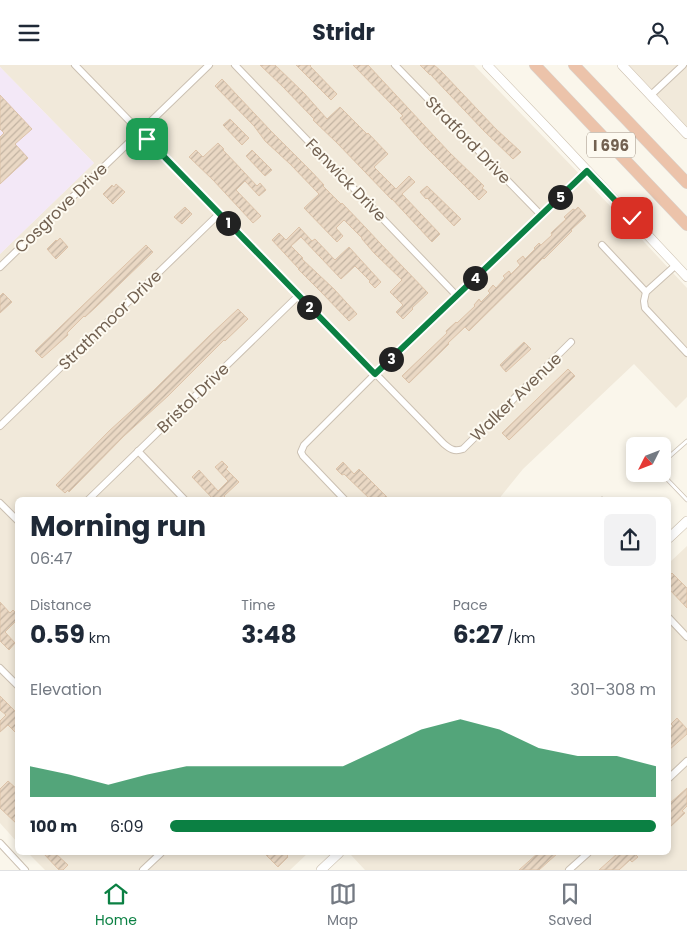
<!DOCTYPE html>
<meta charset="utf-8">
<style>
:root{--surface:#fff;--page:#f2f2f3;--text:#1f2937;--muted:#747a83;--line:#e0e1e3;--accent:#0b8043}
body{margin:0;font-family:Poppins,sans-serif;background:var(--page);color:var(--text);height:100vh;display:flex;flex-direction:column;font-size:19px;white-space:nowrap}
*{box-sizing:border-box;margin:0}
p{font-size:16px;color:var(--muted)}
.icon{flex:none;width:28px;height:28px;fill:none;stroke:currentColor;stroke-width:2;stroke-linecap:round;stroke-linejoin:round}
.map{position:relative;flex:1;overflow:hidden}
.panel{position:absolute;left:15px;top:432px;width:656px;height:358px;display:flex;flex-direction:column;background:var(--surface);border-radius:8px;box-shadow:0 2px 8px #0003}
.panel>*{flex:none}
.needle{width:32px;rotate:228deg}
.tools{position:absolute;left:626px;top:372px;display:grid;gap:10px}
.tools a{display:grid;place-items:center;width:45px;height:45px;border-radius:8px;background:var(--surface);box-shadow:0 2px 8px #0003;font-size:25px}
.pin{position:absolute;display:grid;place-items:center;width:42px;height:42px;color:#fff;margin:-21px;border-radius:10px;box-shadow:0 2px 8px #0006}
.km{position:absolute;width:25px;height:25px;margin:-12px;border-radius:50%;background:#222;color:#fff;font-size:14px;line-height:25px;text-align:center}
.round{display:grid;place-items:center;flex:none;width:52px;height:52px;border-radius:8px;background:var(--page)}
.head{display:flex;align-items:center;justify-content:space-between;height:85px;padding:0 15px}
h1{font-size:28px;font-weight:700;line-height:38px}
.metrics{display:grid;grid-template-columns:repeat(3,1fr);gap:8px;height:85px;padding:5px 15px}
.metrics div{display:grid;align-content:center}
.metrics b{font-size:25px;font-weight:700}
.metrics small{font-size:14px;font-weight:400}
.metrics p{font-size:14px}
.chart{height:140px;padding:10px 15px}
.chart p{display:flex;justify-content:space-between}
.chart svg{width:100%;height:90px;margin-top:5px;fill:var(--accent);opacity:.7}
ul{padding:0 15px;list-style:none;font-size:16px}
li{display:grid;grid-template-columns:80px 60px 1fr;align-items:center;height:38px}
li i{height:12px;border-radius:6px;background:var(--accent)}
header{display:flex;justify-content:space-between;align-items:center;height:65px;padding:0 15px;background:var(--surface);font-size:22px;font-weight:700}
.menu{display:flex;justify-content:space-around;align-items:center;height:70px;border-top:1px solid var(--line);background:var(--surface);font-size:14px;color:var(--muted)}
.menu a{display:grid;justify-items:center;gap:2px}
.menu .current{color:var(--accent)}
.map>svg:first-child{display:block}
</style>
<header><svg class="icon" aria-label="menu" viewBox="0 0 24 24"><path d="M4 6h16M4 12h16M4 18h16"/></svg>Stridr<svg class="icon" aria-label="person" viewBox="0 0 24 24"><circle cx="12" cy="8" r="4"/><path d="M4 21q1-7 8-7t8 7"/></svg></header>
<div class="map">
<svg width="687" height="805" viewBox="0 0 687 805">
<defs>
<pattern id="building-hatch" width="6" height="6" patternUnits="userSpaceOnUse" patternTransform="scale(1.25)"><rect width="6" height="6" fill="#ead8c4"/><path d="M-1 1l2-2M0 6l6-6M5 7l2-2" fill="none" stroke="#c2b3a2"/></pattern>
</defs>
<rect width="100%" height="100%" fill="#faf6eb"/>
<!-- residential -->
<g fill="#f1e9da">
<path d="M0 0H474L619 150 687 223V332L676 343 634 299 523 404 498 435H18L17 777 0 758V189L94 98 0 2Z"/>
<path d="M627 0H687V64Z"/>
<path d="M687 481V805H365L351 790 354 788H669V498Z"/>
<path d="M28 788H308L290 805H45Z"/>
</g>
<!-- education -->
<path fill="#f3e8f7" d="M0 2 94 98 0 189Z"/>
<!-- building -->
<g fill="url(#building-hatch)" stroke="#ddc3a9">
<path d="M260 0H275L304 28 327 54 340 42 367 69 368 68 388 89 374 102 396 124 409 111 415 117 402 129 440 169 432 177 392 134V135L337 78 313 55 314 54 283 22Z"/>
<path d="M296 0H311L310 1 337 29 331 35Z"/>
<path d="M353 0H368L449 87 484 121 482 123 487 127 479 135 426 82 400 53 403 51Z"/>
<path d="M420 0H434L441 6 496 64 521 87 513 94 484 66 430 9V10Z"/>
<path d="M222 14 270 65 311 106 324 120 323 121 341 139 342 138 365 162 379 177 428 228 412 243 413 244 403 254 396 247 403 240 390 227 402 215 374 188 362 174V173L344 155 336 163 343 171 337 177 304 143 319 129 290 99 265 76 254 61 215 21Z"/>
<path d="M0 30 32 64 15 79 28 93 0 119V72L4 68 0 64Z"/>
<path d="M230 54 249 73 242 80 223 60Z"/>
<path d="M218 78 224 84 223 85 243 106 257 121 260 118 266 125 259 131 245 116 236 125 261 151 253 158 213 115 189 92 196 85 203 92Z"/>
<path d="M252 85 272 105 265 111 246 91Z"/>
<path d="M116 119 125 127 113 139 103 129 112 120 114 122Z"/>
<path d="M427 121 461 154 454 161 427 133 426 134 420 127Z"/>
<path d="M185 142 192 149 182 159 174 152Z"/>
<path d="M578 142 586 151 571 165 572 166 544 194 543 193 469 266 465 262 448 278 449 279 409 318 402 311 447 268 446 266 456 257 457 258 475 241 474 240 479 234 481 237 490 228 488 226 493 220 496 223 505 213 503 211 509 206 511 209 520 200 517 196 523 191 525 194 535 184 534 183 539 178 541 180 552 170 551 168 566 154 564 152 573 144 575 145Z"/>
<path d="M299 162 312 176 315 174 335 195 349 182 381 217 375 223 369 217 370 216 355 201 341 214 301 172 291 181 303 193 302 194 334 224 357 249 349 256 322 228 298 204H299L272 175 279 168 286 175Z"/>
<path d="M60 173 68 182 56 194 47 184 56 175 57 176Z"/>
<path d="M146 180 153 187 96 242 85 252 84 251 67 268 68 270 42 293 35 286Z"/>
<path d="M3 228 12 237 0 248V231Z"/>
<path d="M238 244 248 254 225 276 224 275 168 331 124 371 69 427 68 425 65 428 56 420 109 366 153 326 209 271Z"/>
<path d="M524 277 531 284 506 307 500 300Z"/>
<path d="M568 304 575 311 509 375 502 368Z"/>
<path d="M222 396 228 402 226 404 239 417 224 431 228 435H214L192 412 199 405 218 426 228 416 215 402Z"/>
<path d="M343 397 354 409 359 404 390 435H371L344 409 342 410 336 404Z"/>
<path d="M672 508 687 523V543L669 524V511Z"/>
<path d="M0 537 10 548 13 545 18 550V554L5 567 15 578 9 585 0 576Z"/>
<path d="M0 631 18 649V670L8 660 0 667V656L6 650 0 645Z"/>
<path d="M677 653 687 664V669L669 685V666L673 661 671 659Z"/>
<path d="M8 716 18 725V760L0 743V724Z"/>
<path d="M687 723V741L682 746 685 748 669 763V739Z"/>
<path d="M43 788H55L68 800 63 805H59Z"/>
<path d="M264 788H290L287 791 288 792 278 802Z"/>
<path d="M538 788H558L539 805H519Z"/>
<path d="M618 788H634L638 792 632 797 630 795 619 805H599Z"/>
</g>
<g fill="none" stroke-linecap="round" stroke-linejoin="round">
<!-- service casing -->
<g stroke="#cbc0b2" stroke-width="4.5">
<g id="service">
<path d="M687 376 663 397V410L687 435"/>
<path d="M602 434 603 435"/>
</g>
</g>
<!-- minor casing -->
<g stroke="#cbc0b2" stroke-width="8">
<g id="minor">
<path d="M75 0 444 379C450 384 454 387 463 384L571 277"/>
<path d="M235 0 457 231"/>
<path d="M395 0 541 150"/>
<path d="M651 30 683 0"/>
<path d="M602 180 646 227"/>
<path d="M676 200 646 227 644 236 645 243 687 288"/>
<path d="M0 202 209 0"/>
<path d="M0 361 219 149"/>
<path d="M138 386 185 435"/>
<path d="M88 435 298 231"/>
<path d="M345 435 303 391 301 387 304 380 375 309 587 106"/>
<path d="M0 438 18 456"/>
<path d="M669 553 687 572"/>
<path d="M0 603 18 621"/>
<path d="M669 713 687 696"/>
<path d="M0 778 25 805"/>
<path d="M143 805 161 788"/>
<path d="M569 805 588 788"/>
</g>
</g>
<!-- secondary casing -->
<g stroke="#cdc1b0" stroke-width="10">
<g id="secondary">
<path d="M487 0 552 68 687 212"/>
<path d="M622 0 687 69"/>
<path d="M669 473 687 456"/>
<path d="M321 805 339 788"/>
</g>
</g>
<!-- motorway casing -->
<g stroke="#d8d3ce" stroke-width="12">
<g id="motorway">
<path d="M535 0 687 160"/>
<path d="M574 0 687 118"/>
</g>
</g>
<!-- service -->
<use href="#service" stroke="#fff" stroke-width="3"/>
<!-- minor -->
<use href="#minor" stroke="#fff" stroke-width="6"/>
<!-- secondary -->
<use href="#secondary" stroke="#fff" stroke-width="9"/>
<!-- motorway -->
<use href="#motorway" stroke="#ecc3aa" stroke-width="11"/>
</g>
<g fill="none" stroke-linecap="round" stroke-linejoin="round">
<!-- route casing -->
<g stroke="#fff" stroke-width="10">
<path id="route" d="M147 74 375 309 587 106 632 153"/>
</g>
<!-- route -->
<use href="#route" stroke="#0b8043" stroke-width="6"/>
</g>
<g text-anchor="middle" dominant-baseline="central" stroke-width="4" stroke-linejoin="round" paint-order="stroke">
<!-- shield labels -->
<rect fill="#fdfaf1" stroke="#9c8f81" stroke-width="1" x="587" y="67.5" width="48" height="25" rx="4"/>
<g font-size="15" font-weight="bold" fill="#726151">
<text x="611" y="80">I 696</text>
</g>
<!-- street labels -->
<g font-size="16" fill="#726151" stroke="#fdfaf1">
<text transform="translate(468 75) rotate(46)">Stratford Drive</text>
<text transform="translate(346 115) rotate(46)">Fenwick Drive</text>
<text transform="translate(61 143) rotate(-44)">Cosgrove Drive</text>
<text transform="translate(110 255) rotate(-44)">Strathmoor Drive</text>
<text transform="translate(516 332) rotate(-44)">Walker Avenue</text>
<text transform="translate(193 333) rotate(-44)">Bristol Drive</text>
</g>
</g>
</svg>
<div class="tools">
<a><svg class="needle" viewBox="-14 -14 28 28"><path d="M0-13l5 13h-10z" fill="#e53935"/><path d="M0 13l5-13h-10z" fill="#747a83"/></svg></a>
</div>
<div class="pin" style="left:147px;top:74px;background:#1e9e55"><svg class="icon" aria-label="arrive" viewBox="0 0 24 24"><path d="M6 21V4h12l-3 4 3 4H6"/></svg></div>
<div class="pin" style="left:632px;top:153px;background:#d93025"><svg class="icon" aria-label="check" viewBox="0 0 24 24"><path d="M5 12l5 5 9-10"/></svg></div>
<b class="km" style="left:228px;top:158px">1</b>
<b class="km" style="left:309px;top:242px">2</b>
<b class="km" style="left:391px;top:294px">3</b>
<b class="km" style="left:475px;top:213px">4</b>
<b class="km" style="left:560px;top:132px">5</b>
<section class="panel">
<div class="head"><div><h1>Morning run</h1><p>06:47</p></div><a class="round"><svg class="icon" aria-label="share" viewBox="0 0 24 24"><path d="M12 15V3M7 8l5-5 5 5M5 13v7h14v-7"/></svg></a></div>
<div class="metrics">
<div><p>Distance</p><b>0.59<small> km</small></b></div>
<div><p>Time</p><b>3:48</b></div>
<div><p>Pace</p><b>6:27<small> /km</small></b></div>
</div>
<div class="chart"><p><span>Elevation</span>301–308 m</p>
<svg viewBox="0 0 160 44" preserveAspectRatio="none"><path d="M0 44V29L10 33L20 38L30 33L40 29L50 29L60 29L70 29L80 29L90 20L100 11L110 6L120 11L130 20L140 24L150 24L160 29V44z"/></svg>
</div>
<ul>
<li><b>100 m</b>6:09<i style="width:100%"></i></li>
</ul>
</section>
</div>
<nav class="menu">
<a class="current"><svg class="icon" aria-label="home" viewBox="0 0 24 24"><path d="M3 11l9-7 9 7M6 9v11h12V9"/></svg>Home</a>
<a><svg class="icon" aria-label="map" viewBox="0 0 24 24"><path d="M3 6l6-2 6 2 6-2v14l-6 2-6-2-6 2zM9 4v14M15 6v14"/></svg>Map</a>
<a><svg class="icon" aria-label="saved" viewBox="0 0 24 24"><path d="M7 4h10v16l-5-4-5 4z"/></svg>Saved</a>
</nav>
